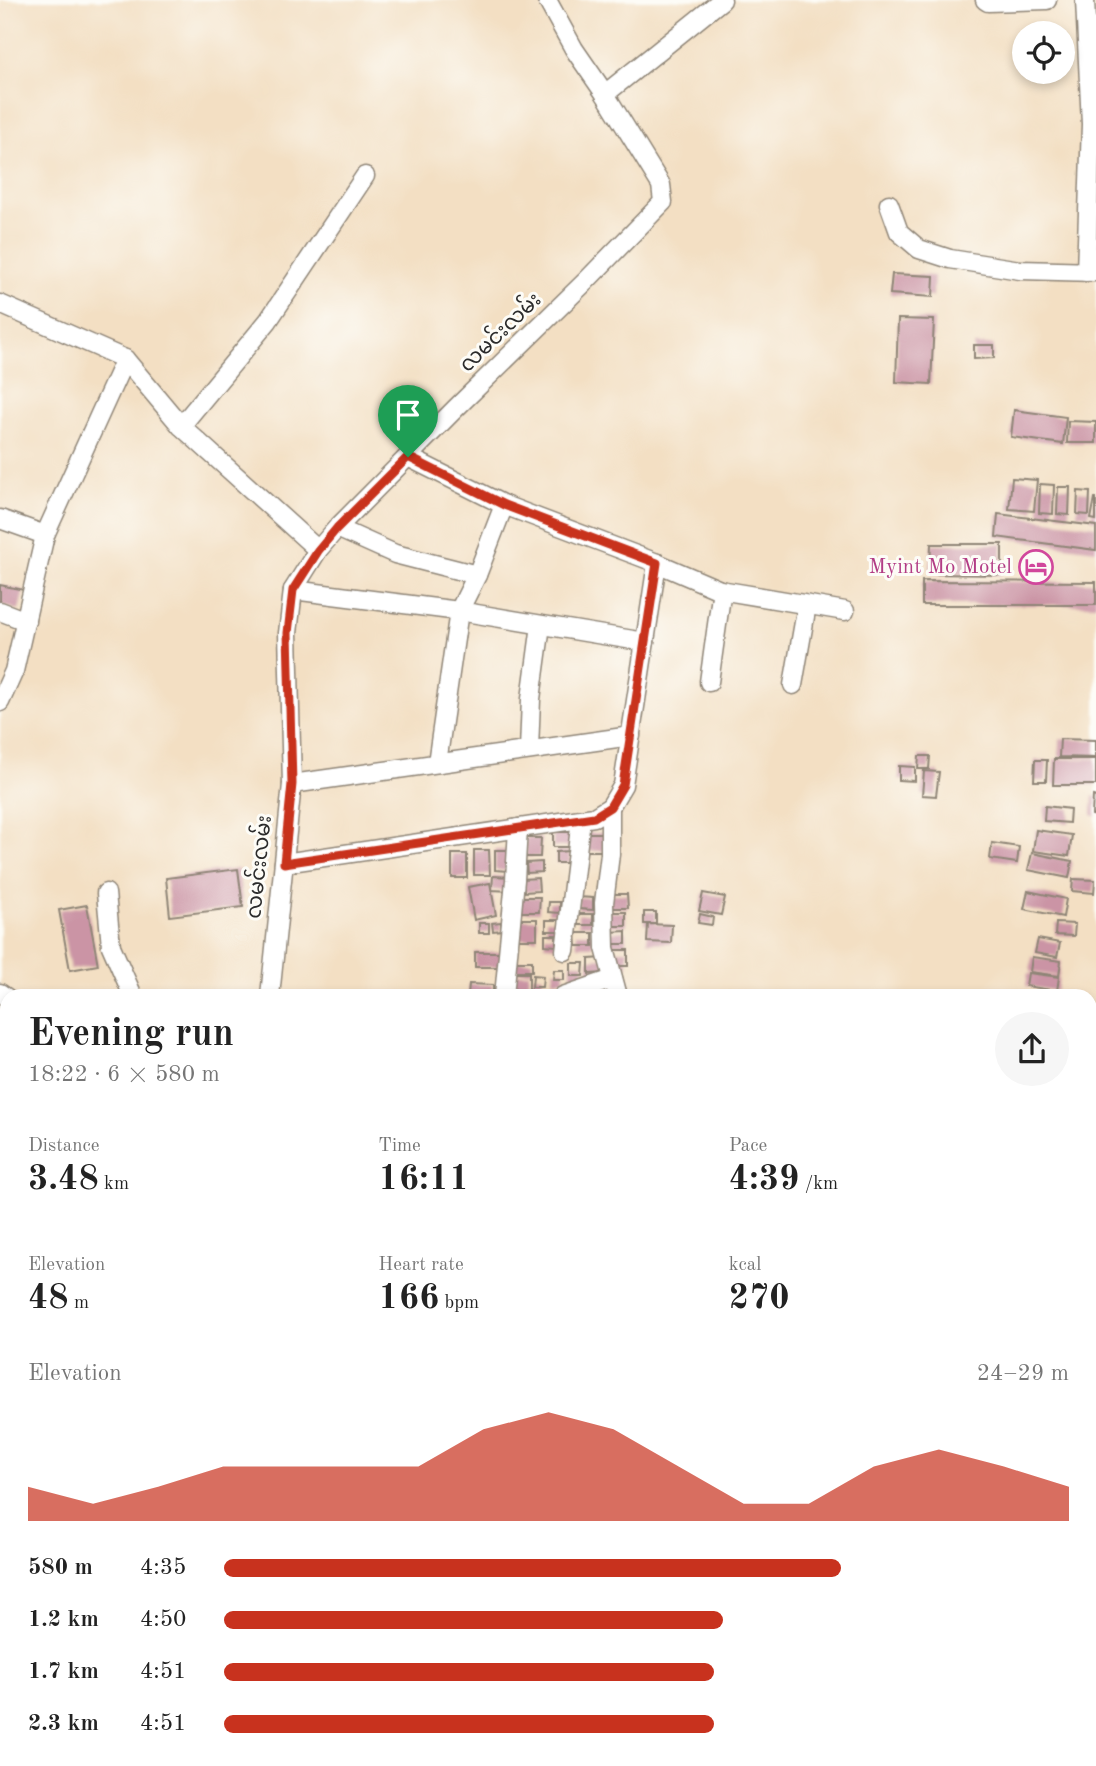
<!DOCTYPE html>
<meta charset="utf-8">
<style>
:root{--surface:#fff;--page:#f6f6f6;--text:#222;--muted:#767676;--accent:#c8321e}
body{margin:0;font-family:"Old Standard TT","Noto Sans Myanmar",serif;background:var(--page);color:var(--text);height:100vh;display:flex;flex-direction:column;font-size:26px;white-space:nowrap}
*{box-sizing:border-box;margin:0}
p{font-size:23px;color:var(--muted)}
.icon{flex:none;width:38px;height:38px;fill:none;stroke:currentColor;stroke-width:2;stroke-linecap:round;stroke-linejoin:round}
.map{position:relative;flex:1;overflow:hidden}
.side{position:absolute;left:0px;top:989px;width:1097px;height:779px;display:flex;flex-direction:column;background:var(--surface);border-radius:21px 21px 0 0;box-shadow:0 4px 10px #0003}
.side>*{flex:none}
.buttons{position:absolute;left:1012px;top:21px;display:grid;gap:14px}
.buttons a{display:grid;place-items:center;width:63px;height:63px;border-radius:50%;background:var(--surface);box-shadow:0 4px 10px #0003;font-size:35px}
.pin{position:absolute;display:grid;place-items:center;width:60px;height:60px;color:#fff;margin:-72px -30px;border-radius:50% 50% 50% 0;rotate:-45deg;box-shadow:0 0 7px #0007}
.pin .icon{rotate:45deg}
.round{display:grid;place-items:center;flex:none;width:74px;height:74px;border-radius:37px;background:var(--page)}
.overview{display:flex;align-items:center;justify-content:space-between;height:119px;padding:0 28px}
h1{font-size:38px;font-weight:700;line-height:52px}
.metrics{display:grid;grid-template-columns:repeat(3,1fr);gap:10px;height:119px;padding:7px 28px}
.metrics div{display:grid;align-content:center}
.metrics b{font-size:35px;font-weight:700}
.metrics small{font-size:19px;font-weight:400}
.metrics p{font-size:19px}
.chart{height:196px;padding:14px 28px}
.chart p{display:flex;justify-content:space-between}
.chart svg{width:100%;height:126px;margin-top:7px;fill:var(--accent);opacity:.7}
ul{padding:0 28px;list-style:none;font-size:23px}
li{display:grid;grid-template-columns:112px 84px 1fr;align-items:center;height:52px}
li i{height:18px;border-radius:9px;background:var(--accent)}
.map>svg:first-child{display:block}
</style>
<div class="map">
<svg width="1096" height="1766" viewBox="0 0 1096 1766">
<rect width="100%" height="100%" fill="#fdfcf7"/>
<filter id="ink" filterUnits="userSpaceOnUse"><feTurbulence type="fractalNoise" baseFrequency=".0143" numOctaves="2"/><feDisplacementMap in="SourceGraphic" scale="14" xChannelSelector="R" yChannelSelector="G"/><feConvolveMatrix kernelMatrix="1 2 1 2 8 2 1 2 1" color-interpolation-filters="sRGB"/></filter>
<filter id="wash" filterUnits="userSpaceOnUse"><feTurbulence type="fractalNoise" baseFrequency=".00686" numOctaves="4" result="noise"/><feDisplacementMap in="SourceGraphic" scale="28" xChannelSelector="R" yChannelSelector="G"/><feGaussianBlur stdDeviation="1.57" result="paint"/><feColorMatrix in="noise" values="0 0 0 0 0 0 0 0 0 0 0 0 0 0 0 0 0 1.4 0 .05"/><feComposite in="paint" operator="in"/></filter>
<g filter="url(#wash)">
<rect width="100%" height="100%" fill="#f3dfc3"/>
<g id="blocks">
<!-- building -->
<g fill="#cb94a5">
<path d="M892 274 934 276 933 297 890 294Z"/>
<path d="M898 319 934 320 931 384 896 382Z"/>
<path d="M974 345H994V358L974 359Z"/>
<path d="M1014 410 1066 417 1063 444 1011 437Z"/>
<path d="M1068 421 1096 422V443H1067Z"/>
<path d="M1012 478 1037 480 1034 511 1009 509Z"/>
<path d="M1040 484 1054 485 1053 514 1039 513Z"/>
<path d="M1058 487H1070L1069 515 1057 514Z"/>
<path d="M1078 491 1090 492 1089 515 1077 514Z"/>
<path d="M1095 498H1096V520L1091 519Z"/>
<path d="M998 514 1096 526V550L996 537Z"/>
<path d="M931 544H1002V575L930 574Z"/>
<path d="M922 581 1096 582V605H922Z"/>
<path d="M0 585 24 590 19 610 0 605Z"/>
<path d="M1060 739 1096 740V758L1059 757Z"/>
<path d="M919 756H930L929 769H918Z"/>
<path d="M1054 759H1096V785H1053Z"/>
<path d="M1035 760H1047L1046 781H1034Z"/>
<path d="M899 766 915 767V781L899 780Z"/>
<path d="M924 771 939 772 936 796 922 795Z"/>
<path d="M1093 796 1096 797V816L1092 815Z"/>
<path d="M1045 806 1070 809 1069 823 1044 821Z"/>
<path d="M1036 830 1072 835 1069 856 1033 851Z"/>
<rect x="553" y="832" width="21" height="15"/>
<rect x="586" y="833" width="18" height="18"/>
<path d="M526 838H541L540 857H526Z"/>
<path d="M992 843 1019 847 1017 863 990 859Z"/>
<path d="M474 850H489L490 875H474Z"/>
<path d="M495 850H509V871L495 870Z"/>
<path d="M569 851 570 863H556V852Z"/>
<path d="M1032 853 1072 861 1069 878 1028 870Z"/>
<rect x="452" y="854" width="15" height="24"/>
<path d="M542 862V872L527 873 526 863Z"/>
<path d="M238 869 243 907 170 916 166 878Z"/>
<path d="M493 876 511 877 510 891 492 890Z"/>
<path d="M538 878 539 891 524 892 523 879Z"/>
<path d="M1073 879 1095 880 1094 893 1072 891Z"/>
<path d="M490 883 496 915 474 920 468 887Z"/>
<path d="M1028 891 1066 899 1063 917 1024 909Z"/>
<path d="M703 893 725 897 721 915 699 911Z"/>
<path d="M609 894H627L628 908H609Z"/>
<path d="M517 897H540L539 912H517Z"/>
<path d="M578 897 593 898V910L578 909Z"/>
<path d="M549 902H560V913L548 912Z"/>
<path d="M87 905 98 965 70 970 59 910Z"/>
<rect x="606" y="912" width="20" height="14"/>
<rect x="644" y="912" width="12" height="12"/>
<rect x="578" y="914" width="15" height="11"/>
<path d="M700 914 713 917 712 925 698 923Z"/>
<rect x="513" y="919" width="24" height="20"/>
<rect x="546" y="920" width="13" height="11"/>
<path d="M501 922 502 930 493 931 492 923Z"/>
<rect x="479" y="923" width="10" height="10"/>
<path d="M1056 923 1075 924 1074 936 1055 935Z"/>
<path d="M648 924 672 925 671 943 647 942Z"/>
<path d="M626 931V944H610V932Z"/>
<path d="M576 933H593V946H577Z"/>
<path d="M545 935H556V946L545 945Z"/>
<path d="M1038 939 1060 943 1057 957 1035 953Z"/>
<path d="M611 950H628V966H610Z"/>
<rect x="475" y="952" width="26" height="15"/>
<path d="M1032 957 1061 961 1059 976 1030 972Z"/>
<path d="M604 958 605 973 589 974V959Z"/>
<rect x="512" y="961" width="20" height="10"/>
<path d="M571 963H584L583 976H571Z"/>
<path d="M554 970H564V980H553Z"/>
<rect x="509" y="973" width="20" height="17"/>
<path d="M1028 973 1059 977 1057 991 1026 986Z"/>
<path d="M533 975 543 976 542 987H532Z"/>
<path d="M469 984 493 985V996H468Z"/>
<rect x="2" y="1068" width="5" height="14"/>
<path d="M1096 1132V1155L1090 1146V1136Z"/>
<path d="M3 1133H7V1178H5Z"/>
<path d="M1096 1199V1225L1090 1213V1202Z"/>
<path d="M0 1220H7V1244H1Z"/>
<path d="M1090 1225 1096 1239V1255L1090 1257Z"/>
<path d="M0 1288 7 1290V1351L0 1349Z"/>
<path d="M7 1461V1481L0 1484V1464Z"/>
<path d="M1096 1462V1476H1090V1463Z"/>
<rect x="1090" y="1480" width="6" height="12"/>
<rect x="1090" y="1495" width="6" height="12"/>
<path d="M7 1544V1575L0 1577V1546Z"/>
<rect x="1092" y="1601" width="4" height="20"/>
<rect x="1090" y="1678" width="6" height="20"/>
<path d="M85 1760H111L112 1766H86Z"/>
<path d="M122 1760H141L142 1766H123Z"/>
<path d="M144 1760H176L177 1766H145Z"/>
<path d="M197 1760H219L220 1766H197Z"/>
<path d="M253 1760H282L283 1766H255Z"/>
<path d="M292 1760H330L331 1766H293Z"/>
<path d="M506 1760H514L515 1766H489Z"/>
<path d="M519 1760H548L549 1766H521Z"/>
<path d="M645 1760H662L664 1766H631Z"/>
<path d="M767 1760H831L836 1763 834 1766H777Z"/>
<path d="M83 1761 84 1766H62V1764Z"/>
</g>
</g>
</g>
<g filter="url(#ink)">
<use href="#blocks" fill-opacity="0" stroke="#8f8577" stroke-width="2"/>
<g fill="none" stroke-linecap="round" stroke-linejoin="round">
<!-- minor casing -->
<g stroke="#8f8577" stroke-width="21">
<g id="minor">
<path d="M985 0 988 2 1047 0"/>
<path d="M1085 0 1091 124 1086 272"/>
<path d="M605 94 722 0"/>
<path d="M889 204 899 232 919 249 950 259 1020 270 1096 272"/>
<path d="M0 304 125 359 181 426 318 550"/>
<path d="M181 426 268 321 365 176"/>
<path d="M408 457 504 505 657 563 720 590 845 611"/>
<path d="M504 505 477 575 459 611 645 642"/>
<path d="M0 519 45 535"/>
<path d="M337 528 395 554 477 575"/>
<path d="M293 590 459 611 437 763"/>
<path d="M0 611 26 621"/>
<path d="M709 682 721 596 720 590"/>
<path d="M793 685 807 605"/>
<path d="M0 702 14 671 45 535 125 359"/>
<path d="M529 750 531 699 541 625"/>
<path d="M292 784 631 736"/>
<path d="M610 807V854L604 903 605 948 618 996"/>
<path d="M284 863 594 817 610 807 623 785 657 563"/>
<path d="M106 893 111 946 133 996"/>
<path d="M565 951 581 819"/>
<path d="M0 993 7 998"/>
<path d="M270 996 292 784 288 633 293 590 318 550 337 528 456 408 585 282 663 202 661 185 605 94 574 49 547 0"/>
<path d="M504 996 515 880 518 828"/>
<path d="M563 996 613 979"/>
<path d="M0 1659 7 1656"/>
<path d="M345 1760 347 1766"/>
<path d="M688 1760 690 1766"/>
<path d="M755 1760 763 1766"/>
<path d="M1084 1760 1094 1766"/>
<path d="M461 1766 475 1760"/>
</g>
</g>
<!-- major casing -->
<g stroke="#8f8577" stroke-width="26">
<g id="major">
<path d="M1090 1187 1096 1184"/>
<path d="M0 1674 7 1668"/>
</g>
</g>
<!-- minor -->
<use href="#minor" stroke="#fff" stroke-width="18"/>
<!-- major -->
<use href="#major" stroke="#f7c06b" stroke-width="23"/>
</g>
</g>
<g fill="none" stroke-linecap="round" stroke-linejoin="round" filter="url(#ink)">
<!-- route casing -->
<g stroke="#fff" stroke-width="14">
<path id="route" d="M408 457 504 505 657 563 623 785 610 807 594 817 284 863 292 784 288 633 293 590 318 551 337 528Z"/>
</g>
<!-- route -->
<use href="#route" stroke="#c8321e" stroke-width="9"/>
</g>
<!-- icons -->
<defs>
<g id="hotel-ring" transform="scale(1.75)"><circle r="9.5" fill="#fdfcf7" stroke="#d1479c" stroke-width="1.5"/><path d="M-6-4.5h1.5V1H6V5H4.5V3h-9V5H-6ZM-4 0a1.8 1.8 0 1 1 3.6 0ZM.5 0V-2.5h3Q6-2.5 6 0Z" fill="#d1479c"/></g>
</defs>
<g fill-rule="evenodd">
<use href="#hotel-ring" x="1036" y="567"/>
</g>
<g text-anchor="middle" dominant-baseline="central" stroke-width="6" stroke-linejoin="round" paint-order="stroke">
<!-- street labels -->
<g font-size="21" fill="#2b2b2b" stroke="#fdfcf7">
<text transform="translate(501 333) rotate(-44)">လမင်းလမ်း</text>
<text transform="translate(260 867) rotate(-84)">လမင်းလမ်း</text>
</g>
<!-- hotel labels -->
<g font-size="21" fill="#b23c85" stroke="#fdfcf7" text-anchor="end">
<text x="1012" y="567">Myint Mo Motel</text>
</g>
</g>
</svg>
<div class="buttons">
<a><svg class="icon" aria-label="locate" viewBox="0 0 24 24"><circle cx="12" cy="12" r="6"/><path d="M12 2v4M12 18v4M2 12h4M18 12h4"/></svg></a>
</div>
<div class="pin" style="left:408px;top:457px;background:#1e9e55"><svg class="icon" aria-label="arrive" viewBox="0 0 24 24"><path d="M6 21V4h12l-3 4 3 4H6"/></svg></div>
<section class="side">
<div class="overview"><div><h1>Evening run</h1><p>18:22 · 6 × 580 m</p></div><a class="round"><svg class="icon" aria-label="share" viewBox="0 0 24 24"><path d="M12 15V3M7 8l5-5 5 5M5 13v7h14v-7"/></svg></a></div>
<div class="metrics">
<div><p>Distance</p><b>3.48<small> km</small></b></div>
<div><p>Time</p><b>16:11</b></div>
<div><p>Pace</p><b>4:39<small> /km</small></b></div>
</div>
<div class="metrics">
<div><p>Elevation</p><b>48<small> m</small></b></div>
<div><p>Heart rate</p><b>166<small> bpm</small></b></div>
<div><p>kcal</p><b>270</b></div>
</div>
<div class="chart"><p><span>Elevation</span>24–29 m</p>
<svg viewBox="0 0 160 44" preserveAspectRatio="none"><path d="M0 44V32L10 38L20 32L30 25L40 25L50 25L60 25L70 12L80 6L90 12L100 25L110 38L120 38L130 25L140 19L150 25L160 32V44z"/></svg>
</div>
<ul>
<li><b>580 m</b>4:35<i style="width:73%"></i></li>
<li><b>1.2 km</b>4:50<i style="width:59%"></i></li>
<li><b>1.7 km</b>4:51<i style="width:58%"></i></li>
<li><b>2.3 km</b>4:51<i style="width:58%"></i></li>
</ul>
</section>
</div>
